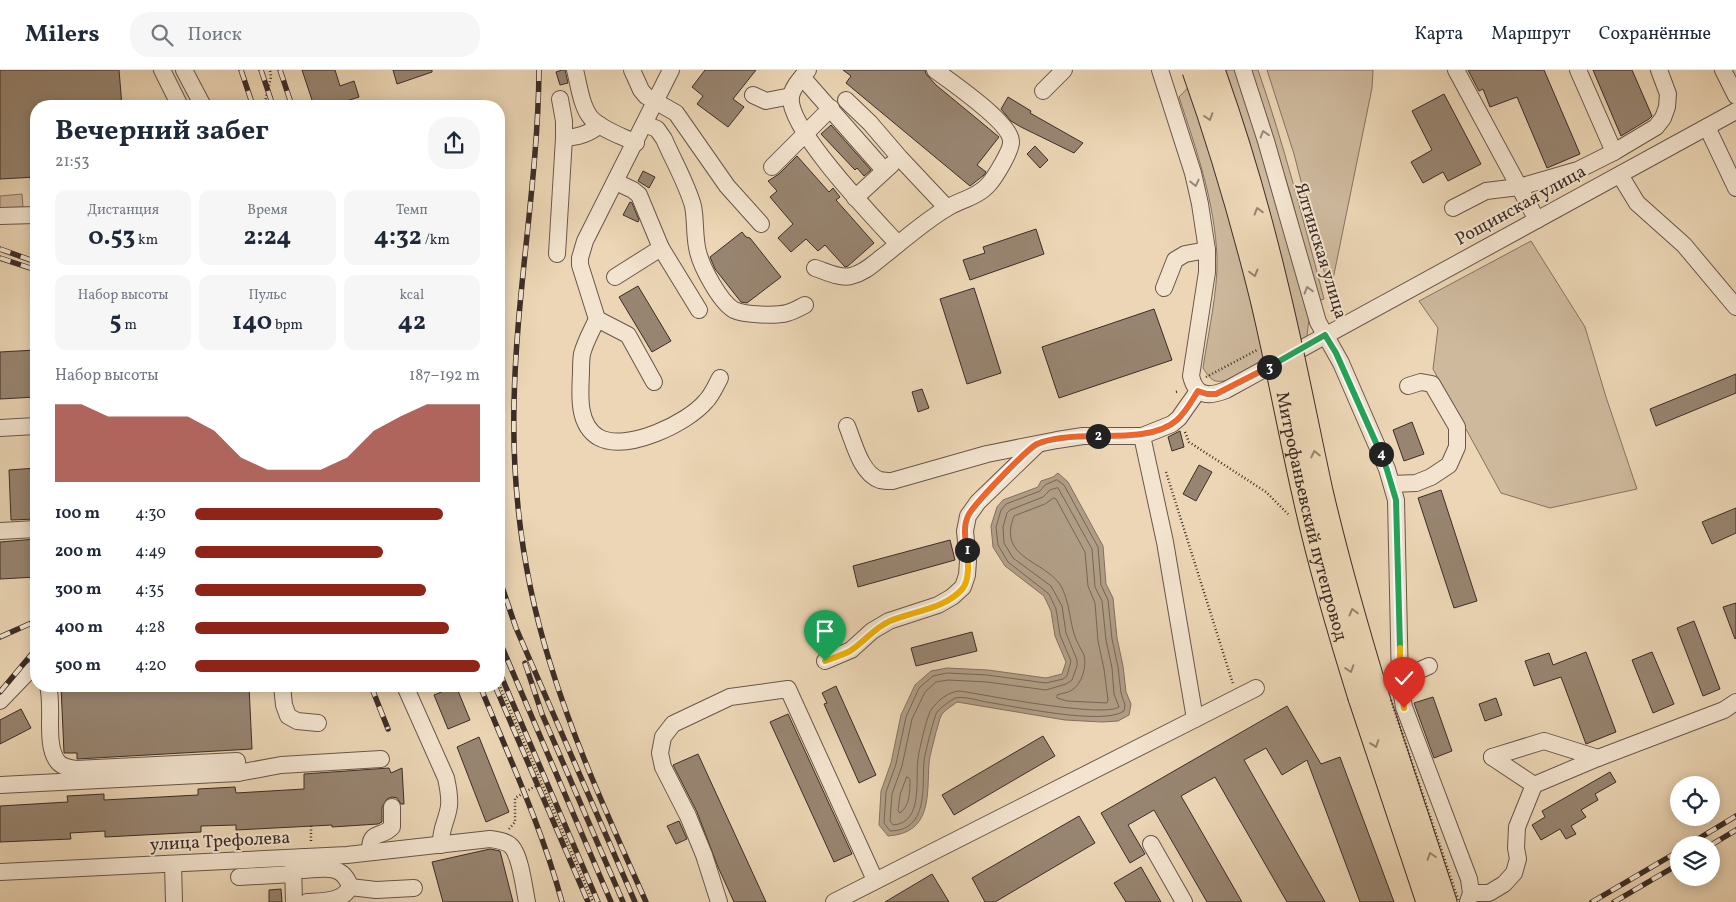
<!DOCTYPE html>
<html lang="ru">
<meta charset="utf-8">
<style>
:root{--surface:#fff;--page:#f6f6f7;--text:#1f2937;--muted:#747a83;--line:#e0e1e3;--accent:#8f2418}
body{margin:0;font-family:Vollkorn,serif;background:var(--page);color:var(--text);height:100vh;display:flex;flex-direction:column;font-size:19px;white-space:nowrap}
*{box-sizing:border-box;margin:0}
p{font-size:16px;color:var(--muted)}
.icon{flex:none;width:28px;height:28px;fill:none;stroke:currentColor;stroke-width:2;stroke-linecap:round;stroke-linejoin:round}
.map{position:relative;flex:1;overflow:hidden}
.panel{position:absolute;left:30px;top:30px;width:475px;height:592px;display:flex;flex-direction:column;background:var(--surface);border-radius:20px;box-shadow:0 2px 12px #0003}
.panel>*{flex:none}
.fabs{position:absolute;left:1670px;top:706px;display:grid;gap:10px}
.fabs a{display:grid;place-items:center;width:50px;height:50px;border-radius:50%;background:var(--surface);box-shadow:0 2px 12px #0003;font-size:25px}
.pin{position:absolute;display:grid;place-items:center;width:42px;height:42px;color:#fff;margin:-51px -21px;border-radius:50% 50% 50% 0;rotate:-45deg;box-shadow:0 0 5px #0007}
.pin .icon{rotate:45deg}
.km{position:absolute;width:25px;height:25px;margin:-12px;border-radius:50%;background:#222;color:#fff;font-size:14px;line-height:25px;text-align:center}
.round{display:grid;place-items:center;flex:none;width:52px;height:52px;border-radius:20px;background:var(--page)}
.summary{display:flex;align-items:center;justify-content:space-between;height:85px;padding:0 25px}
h1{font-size:28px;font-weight:700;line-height:38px}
.stats{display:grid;grid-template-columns:repeat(3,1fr);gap:8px;height:85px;padding:5px 25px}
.stats div{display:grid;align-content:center;border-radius:12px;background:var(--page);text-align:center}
.stats b{font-size:25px;font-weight:700}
.stats small{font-size:14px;font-weight:400}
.stats p{font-size:14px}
.chart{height:140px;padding:10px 25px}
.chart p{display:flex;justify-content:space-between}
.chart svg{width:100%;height:90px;margin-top:5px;fill:var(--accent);opacity:.7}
ul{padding:0 25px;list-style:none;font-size:16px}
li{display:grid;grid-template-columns:80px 60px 1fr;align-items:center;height:38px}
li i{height:12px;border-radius:6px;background:var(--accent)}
header{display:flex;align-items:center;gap:30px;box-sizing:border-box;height:70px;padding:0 25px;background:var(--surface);border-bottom:1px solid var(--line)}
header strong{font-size:24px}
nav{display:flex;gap:28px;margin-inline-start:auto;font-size:18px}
.search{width:350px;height:45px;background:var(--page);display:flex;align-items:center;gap:12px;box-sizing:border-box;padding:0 18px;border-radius:20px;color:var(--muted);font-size:19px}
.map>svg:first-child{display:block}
</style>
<header>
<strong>Milers</strong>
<div class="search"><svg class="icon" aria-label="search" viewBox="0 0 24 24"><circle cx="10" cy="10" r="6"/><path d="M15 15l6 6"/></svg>Поиск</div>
<nav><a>Карта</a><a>Маршрут</a><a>Сохранённые</a></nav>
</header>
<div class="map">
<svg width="1736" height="832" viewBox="0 0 1736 832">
<rect width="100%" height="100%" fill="#ecd6b5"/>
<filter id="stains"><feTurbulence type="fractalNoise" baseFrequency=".004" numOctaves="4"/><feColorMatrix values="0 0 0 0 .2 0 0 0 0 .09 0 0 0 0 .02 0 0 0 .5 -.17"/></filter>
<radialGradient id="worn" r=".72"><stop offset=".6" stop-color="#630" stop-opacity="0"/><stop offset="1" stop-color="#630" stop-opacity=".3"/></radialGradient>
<!-- green -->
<g fill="#ceb99d" stroke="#857362">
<path d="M1205 0H1238L1309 248 1307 266 1230 310C1214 313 1212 312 1203 298 1208 264 1218 221 1217 188 1215 132 1196 79 1179 27Z"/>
<path d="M1251 0H1258C1284 75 1304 152 1324 229L1318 231 1291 126Z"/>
<path d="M1267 0H1373L1372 18 1330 224 1294 84Z"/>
<path d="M22 124 23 137 0 138V126Z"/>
<path d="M1531 171 1585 257 1606 327 1637 419 1550 438 1501 423 1433 299 1438 258 1419 231Z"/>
</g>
<!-- water -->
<path fill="#b09d85" stroke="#82705f" d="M1058 403 1068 412 1103 476 1106 514 1113 528 1117 568 1123 596 1126 622 1131 634 1129 645 1118 651 1102 652 1065 650 957 632C952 636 946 639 942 644 939 649 938 657 936 662 934 672 930 683 929 693 927 726 932 763 888 766L879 755 881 721 891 693 901 645 915 615 931 601 947 598 988 600 1046 608 1062 604 1066 592 1055 566 1051 541 1044 526 1005 496 993 477 991 456 997 437 1003 430 1038 417 1041 411 1053 407Z"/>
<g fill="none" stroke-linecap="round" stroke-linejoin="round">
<!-- shore -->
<g stroke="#766556" stroke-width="1">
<path d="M1057 410 1064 415 1098 477 1101 515 1108 530 1112 569 1118 597 1121 623 1125 635 1124 641C1103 656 1014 636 986 632 976 630 965 626 955 628 949 632 942 636 937 642 934 647 925 683 924 691 922 716 929 761 890 761L884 753 886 722 896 694 906 647 919 618 933 606 947 603 987 605 1046 613 1063 609 1067 606 1071 591 1060 565 1056 539 1049 524 1008 492 998 475 996 457 1001 440 1006 434 1040 421 1045 415Z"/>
<path d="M1058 418 1092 479 1095 517 1102 531 1106 570 1112 598 1114 624 1119 637C1102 648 986 625 960 621 949 621 937 631 931 640 927 646 919 680 918 689 915 708 924 753 893 755L890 751 892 724 902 696 912 649 925 622 936 612 948 610 987 612 1046 620 1066 614 1072 610 1077 596V590L1066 563 1062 536 1051 516 1013 488 1004 473 1003 457 1007 443 1010 440 1043 427 1050 420Z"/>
<path d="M1054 428 1056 429 1085 482 1088 516 1095 533 1098 571 1104 599 1108 630 1107 633 1067 631 1057 628V625C1062 623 1068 623 1072 620 1082 614 1087 596 1084 585 1080 577 1075 569 1073 560 1069 545 1069 531 1061 516 1045 490 997 489 1014 446L1045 434Z"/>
<path d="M907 707 910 709C910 721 910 736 900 743L898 741 900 725Z"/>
</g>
</g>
<!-- building -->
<g fill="#988571" stroke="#3c2d27">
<path d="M0 0H119L122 36H36V107L0 109Z"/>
<path d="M302 0H335L340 16 354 11 359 27 331 36H314Z"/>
<path d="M393 0H432V2L397 14Z"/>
<path d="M562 0H565L568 13 560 15 556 2Z"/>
<path d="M705 0H756L733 29 744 37 728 57 697 34 703 26 692 17Z"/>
<path d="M843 0H925L926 4 936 15 999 67 977 95 986 102 984 105 970 116 846 13 851 6Z"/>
<path d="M1468 0H1544L1580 84 1547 98 1517 27 1490 37 1483 19 1479 21Z"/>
<path d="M1593 0H1632L1652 46 1649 49 1621 66Z"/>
<path d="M1444 24 1481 94 1448 111 1443 102 1423 113 1411 92 1432 80 1412 41Z"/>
<path d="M1008 27 1031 41 1030 43 1083 73 1074 83 1021 57 1011 51 1001 39Z"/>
<path d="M831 55 871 100 864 106 857 98 855 100 821 64Z"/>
<path d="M1035 76 1048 90 1040 98 1027 84Z"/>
<path d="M797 86 829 122 833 118 840 127 836 130 874 173 848 196 845 197 825 175 818 181 806 169 791 182 778 168 793 154 770 127 777 121 768 111 779 104Z"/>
<path d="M643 101 655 107 649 118 638 111Z"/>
<path d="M630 132 632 133 639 150 638 152 623 145Z"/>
<path d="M1036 159 1044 184 970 210 963 190 985 183 983 177Z"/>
<path d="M742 162 746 167 750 168 781 207 747 233 741 232 715 199 710 187Z"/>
<path d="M638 216 671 271 652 282 619 227Z"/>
<path d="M974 218 1001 303 967 314 940 229Z"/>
<path d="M1154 239 1172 290 1059 328 1042 277Z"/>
<path d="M36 280V327L0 329V282Z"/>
<path d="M1736 304V323L1656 356 1650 339Z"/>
<path d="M922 319 929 338 918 342 912 322Z"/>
<path d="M1412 352 1424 384 1404 391 1393 360Z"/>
<path d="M1180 361 1184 377 1172 381 1168 367Z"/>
<path d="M1199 395 1212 402 1196 431 1183 424Z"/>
<path d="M36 398V449L11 450 9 400Z"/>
<path d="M1441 420 1477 531 1454 538 1418 428Z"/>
<path d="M1736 438V463L1712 474 1702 452Z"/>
<path d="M36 469V507L0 509V472Z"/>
<path d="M950 470 955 490 858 517 853 496Z"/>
<path d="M1736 533V568L1735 569 1723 537Z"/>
<path d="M1694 551 1720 619 1703 626 1677 558Z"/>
<path d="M972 562 977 581 916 596 911 578Z"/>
<path d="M1586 582 1616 662 1586 674 1561 607 1534 616 1525 591 1549 583 1553 595Z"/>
<path d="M1652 582 1674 634 1653 643 1632 590Z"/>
<path d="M61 616H249L252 679 77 689V683H64Z"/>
<path d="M456 616 470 650 448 659 434 625Z"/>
<path d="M836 616 876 705 859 713 824 634 827 633 822 623Z"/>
<path d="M1433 627 1452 681 1434 688 1414 633Z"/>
<path d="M1496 628 1502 645 1485 651 1479 634Z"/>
<path d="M1287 636 1321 694 1340 687 1394 832H1360L1307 690 1282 705 1266 678 1244 690 1325 832H1287L1215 707 1181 726 1242 832H1207L1154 740 1128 755 1145 784 1130 793 1101 743Z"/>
<path d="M21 639 31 658 0 674V650Z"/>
<path d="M788 644 852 784 834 792 770 652Z"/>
<path d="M1043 666 1055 686 954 745 942 725Z"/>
<path d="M479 667 509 742 486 752 457 677Z"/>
<path d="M698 684 766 832H734L718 797 697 742 673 695Z"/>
<path d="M389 698 391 703 402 698 404 734H401L397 728 392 727 387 729 382 737V752L378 754 332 757V755L236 760V755L201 756V762L105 767V761L70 763 71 769 0 772V736L68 732 67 726 104 724V730L198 725V719L235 717 236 723 304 719V704Z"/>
<path d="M1610 702 1616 712 1595 724 1598 730 1581 740 1586 747 1571 756 1576 764 1566 769 1560 759 1541 770 1532 755 1545 747 1542 741Z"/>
<path d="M1079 746 1095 773 995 832H985L972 808Z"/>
<path d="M679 751 687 769 676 774 667 756Z"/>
<path d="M490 779 500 781 513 832H443L432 792Z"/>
<path d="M1141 797 1161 832H1126L1114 813Z"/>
<path d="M932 804 949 832H885Z"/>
<path d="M281 819 282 832H269V820Z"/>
</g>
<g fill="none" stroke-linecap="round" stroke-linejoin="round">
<!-- minor casing -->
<g stroke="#68574a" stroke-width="18">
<g id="minor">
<path d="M162 0 180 36"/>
<path d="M184 0 203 36"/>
<path d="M575 0C579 15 581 36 591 48 602 60 622 66 636 73"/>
<path d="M632 0 641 20 646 26 676 43 727 116 761 154"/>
<path d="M808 0C802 7 793 16 791 26 786 57 875 149 898 174"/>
<path d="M1160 0 1193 103 1200 134 1207 180V202L1191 306C1196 327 1209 327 1226 320L1736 41"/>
<path d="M1243 0 1266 71 1318 252 1341 293 1387 399 1396 430 1400 614 1404 637 1469 809 1471 823 1468 832"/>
<path d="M1456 0 1537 150"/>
<path d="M1578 0 1614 82"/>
<path d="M1723 0 1736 26"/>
<path d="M802 7 884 100"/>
<path d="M1043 21 1064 0"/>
<path d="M753 25 766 31 791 26"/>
<path d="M846 30 870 53 900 88 947 138"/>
<path d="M645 54 657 59 664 69C673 90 687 114 693 136 696 151 694 167 698 182 702 198 720 232 734 240 745 245 776 246 787 243 794 241 799 238 805 235"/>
<path d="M1707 57 1736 118"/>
<path d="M564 68C579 67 588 64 600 55"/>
<path d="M772 97 831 38"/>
<path d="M1620 105 1637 133 1684 175 1736 237"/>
<path d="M616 112 633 120 639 125 661 178 699 240"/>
<path d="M855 128 892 94"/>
<path d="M1453 138 1486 121 1519 117 1578 100 1614 82 1656 57 1663 48 1667 37 1668 24 1659 0"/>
<path d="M0 146 36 145"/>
<path d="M557 184 564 68V51L560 29"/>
<path d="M815 198C825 201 840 209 851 206 865 203 875 192 886 184 906 168 925 151 947 138 960 130 978 127 989 114 995 107 1012 80 1011 71 1010 52 951 12 935 0"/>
<path d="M615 207 661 178"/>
<path d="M1164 218 1175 190 1185 184 1207 180"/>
<path d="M597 249 580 195V188L585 171 671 0"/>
<path d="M654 312 628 265 597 249C592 260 585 272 582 284 581 290 581 297 581 303 580 324 577 354 598 367 626 383 688 353 706 331 712 325 716 315 720 308"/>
<path d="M847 356C854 373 861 404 880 410 884 411 889 411 892 411L987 384 1057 370 1083 366H1142"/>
<path d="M0 358 36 356"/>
<path d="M1392 414 1416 413 1431 407 1449 395 1457 377V357L1432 314 1421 312 1408 316"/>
<path d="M0 461 36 459"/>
<path d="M825 591 851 580 872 561 889 551 938 535 952 527 963 517 967 505 968 491 965 461 968 446 978 432 1037 375"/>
<path d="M1400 602 1413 603 1429 596"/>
<path d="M48 616C54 637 44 675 58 692 62 697 69 698 76 699L237 691 238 703"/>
<path d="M282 616 284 635 288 646 297 651 318 653"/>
<path d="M405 616 446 708C448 717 450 727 449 736 447 751 440 759 441 775"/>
<path d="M0 631 27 603 36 598"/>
<path d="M1195 649 1256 618"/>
<path d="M1492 687 1534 715 1598 688 1724 640 1736 632"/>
<path d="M1492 687 1544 671 1598 688"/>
<path d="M0 715 238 703 281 695 381 689"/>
<path d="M1151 774 1184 832"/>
<path d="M370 782C369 759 381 769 392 757V737"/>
<path d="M303 787V800C323 799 343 793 350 817 343 832 322 831 307 832"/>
<path d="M173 794 174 832"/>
<path d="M293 794 294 832"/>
<path d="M0 802 347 785 490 769C497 770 507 771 512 777 521 788 524 818 527 832"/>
<path d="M239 807 293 804"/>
<path d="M350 817 376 820 414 818"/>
<path d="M1471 823H1489L1504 814 1514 803 1518 789 1516 778 1517 757 1534 715"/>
<path d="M719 832 704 785 688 746 663 697 660 683 663 667 673 654 730 627 788 619 875 810"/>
<path d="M834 832 1195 649 1165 472 1142 366 1172 354 1179 348 1198 321"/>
</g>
</g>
<!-- major casing -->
<g stroke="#3c2d27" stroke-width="23">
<g id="major">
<path d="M1377 622 1446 832"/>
<path d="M1359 628 1427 832"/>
</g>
</g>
<!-- path -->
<g stroke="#3c2d27" stroke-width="2.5" stroke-dasharray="1 2.5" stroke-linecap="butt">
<path d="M264 36 271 7 270 0"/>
<path d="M1206 307 1257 280"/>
<path d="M1176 322 1179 321"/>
<path d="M1185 362 1189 372 1266 422 1290 446"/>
<path d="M1166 402 1233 614"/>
<path d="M499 614 593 832"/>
<path d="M311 756V772"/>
<path d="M509 759 515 752V728L541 713"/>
</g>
<!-- minor -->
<use href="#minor" stroke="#f3e4cf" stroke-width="16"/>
<!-- major -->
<use href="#major" stroke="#ecd6b5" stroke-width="21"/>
<!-- rail casing -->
<g stroke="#3c2d27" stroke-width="5.5">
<g id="rail">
<path d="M241 0 253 36"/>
<path d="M261 0 273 36"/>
<path d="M280 0 292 36"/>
<path d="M539 0C538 112 516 222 514 334 512 421 524 510 550 593 575 675 611 753 646 832"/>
<path d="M0 179 36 192"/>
<path d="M0 188 36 200"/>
<path d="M499 508 516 558 635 832"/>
<path d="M0 567 36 551"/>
<path d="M499 570 611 832"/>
<path d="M525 593 542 644 623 832"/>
<path d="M499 601 598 832"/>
<path d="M371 616 388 659"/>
<path d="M480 616C509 687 542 758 562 832"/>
<path d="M495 616 588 832"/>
<path d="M0 622 36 579"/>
<path d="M1688 775 1736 746"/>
<path d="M1711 775 1736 760"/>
<path d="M1592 832 1679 781"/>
<path d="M1614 832 1679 794"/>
</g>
</g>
<!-- rail -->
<use href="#rail" stroke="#f3e4cf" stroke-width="4" stroke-dasharray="11" stroke-linecap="butt"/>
<!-- major-bridge casing -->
<g stroke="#3c2d27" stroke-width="23" stroke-linecap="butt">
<g id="major-bridge">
<path d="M1214 0C1239 70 1260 142 1277 214 1294 283 1307 352 1322 421 1338 489 1357 556 1377 622"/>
<path id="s1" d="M1193 1C1219 74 1241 149 1260 225 1276 291 1288 358 1303 424 1318 493 1338 561 1359 628"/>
</g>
</g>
<!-- path-bridge -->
<path stroke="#3c2d27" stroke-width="2.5" stroke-dasharray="1 2.5" stroke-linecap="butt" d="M1391 630 1459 832"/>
<!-- major-bridge -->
<use href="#major-bridge" stroke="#ecd6b5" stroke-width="21"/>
</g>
<!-- one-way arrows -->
<defs><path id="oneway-chevron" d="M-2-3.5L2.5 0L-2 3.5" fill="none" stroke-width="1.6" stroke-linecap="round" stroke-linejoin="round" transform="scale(1.25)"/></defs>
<g stroke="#94826e">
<use href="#oneway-chevron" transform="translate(1209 47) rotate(72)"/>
<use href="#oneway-chevron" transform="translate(1258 141) rotate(-106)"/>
<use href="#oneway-chevron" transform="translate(1254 203) rotate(75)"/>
<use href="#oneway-chevron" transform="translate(1315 384) rotate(-102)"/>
<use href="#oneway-chevron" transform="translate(1353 542) rotate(-105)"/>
<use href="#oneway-chevron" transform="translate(1350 599) rotate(72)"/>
<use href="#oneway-chevron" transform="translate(1375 674) rotate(71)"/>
<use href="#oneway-chevron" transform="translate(1431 786) rotate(-108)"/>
</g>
<g stroke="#98887b">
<use href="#oneway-chevron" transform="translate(1264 64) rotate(-107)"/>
<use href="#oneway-chevron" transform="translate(1195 113) rotate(77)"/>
<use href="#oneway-chevron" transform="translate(1308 220) rotate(-106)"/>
</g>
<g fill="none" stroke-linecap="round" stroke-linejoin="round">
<!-- split-1 casing -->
<g stroke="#fff" stroke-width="10">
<path id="split-1" d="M825 591C833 588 842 585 850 581 864 572 874 558 890 551 913 541 946 539 963 518 970 508 968 492 967 480"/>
</g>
<!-- split-2 casing -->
<g stroke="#fff" stroke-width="10">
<path id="split-2" d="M967 480C965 470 963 456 968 446 972 436 1027 379 1037 374 1053 367 1081 366 1098 366"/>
</g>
<!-- split-3 casing -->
<g stroke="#fff" stroke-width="10">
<path id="split-3" d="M1098 366C1122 366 1158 367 1177 350 1186 342 1192 330 1198 321L1207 324H1216L1269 297"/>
</g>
<!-- split-4 casing -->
<g stroke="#fff" stroke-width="10">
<path id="split-4" d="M1269 297 1325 265 1336 283 1381 384"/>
</g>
<!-- split-5 casing -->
<g stroke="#fff" stroke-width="10">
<path id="split-5" d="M1381 384 1387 400 1396 430 1400 578"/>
</g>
<!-- split-6 casing -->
<g stroke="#fff" stroke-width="10">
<path id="split-6" d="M1400 578V614L1404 638"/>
</g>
<!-- split-1 -->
<use href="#split-1" stroke="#f5b400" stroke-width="6"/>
<!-- split-2 -->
<use href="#split-2" stroke="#f0652b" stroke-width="6"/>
<!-- split-3 -->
<use href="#split-3" stroke="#f0652b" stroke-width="6"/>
<!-- split-4 -->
<use href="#split-4" stroke="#22a559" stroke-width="6"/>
<!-- split-5 -->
<use href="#split-5" stroke="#22a559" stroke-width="6"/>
<!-- split-6 -->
<use href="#split-6" stroke="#f5b400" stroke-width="6"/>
</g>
<g text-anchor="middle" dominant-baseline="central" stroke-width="4" stroke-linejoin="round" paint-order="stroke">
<!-- street labels -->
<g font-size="18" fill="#3c2d27" stroke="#f3e4cf">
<text transform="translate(1521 136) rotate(-29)">Рощинская улица</text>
<text transform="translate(1320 181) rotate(73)">Ялтинская улица</text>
<text stroke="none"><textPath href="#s1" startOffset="461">Митрофаньевский путепровод</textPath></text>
<text transform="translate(220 772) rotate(-3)">улица Трефолева</text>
</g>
</g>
<rect width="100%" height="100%" filter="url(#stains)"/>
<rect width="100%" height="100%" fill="url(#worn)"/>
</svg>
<div class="fabs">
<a><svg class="icon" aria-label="locate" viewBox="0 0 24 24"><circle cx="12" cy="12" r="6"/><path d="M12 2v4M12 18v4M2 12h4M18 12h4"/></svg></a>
<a><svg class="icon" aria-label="layers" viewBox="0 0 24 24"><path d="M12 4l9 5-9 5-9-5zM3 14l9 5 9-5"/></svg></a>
</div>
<div class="pin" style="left:825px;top:591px;background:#1e9e55"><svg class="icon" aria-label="arrive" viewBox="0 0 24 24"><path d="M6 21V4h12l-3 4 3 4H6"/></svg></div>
<div class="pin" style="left:1404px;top:638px;background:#d93025"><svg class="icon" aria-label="check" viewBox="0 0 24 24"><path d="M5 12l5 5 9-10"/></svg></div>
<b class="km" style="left:967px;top:480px">1</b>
<b class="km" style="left:1098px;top:366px">2</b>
<b class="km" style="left:1269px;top:297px">3</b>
<b class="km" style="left:1381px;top:384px">4</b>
<section class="panel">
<div class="summary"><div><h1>Вечерний забег</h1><p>21:53</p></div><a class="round"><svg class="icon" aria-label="share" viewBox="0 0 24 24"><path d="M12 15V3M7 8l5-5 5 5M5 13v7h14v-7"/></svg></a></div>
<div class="stats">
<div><p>Дистанция</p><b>0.53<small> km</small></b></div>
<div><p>Время</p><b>2:24</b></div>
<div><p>Темп</p><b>4:32<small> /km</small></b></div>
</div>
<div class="stats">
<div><p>Набор высоты</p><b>5<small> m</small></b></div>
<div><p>Пульс</p><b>140<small> bpm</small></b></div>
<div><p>kcal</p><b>42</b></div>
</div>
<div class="chart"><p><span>Набор высоты</span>187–192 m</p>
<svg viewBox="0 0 160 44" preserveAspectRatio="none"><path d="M0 44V6L10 6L20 12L30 12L40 12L50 12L60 19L70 32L80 38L90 38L100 38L110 32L120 19L130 12L140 6L150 6L160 6V44z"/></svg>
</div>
<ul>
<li><b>100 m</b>4:30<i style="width:87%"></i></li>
<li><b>200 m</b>4:49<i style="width:66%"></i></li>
<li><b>300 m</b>4:35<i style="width:81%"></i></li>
<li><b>400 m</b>4:28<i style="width:89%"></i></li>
<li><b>500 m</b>4:20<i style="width:100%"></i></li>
</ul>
</section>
</div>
